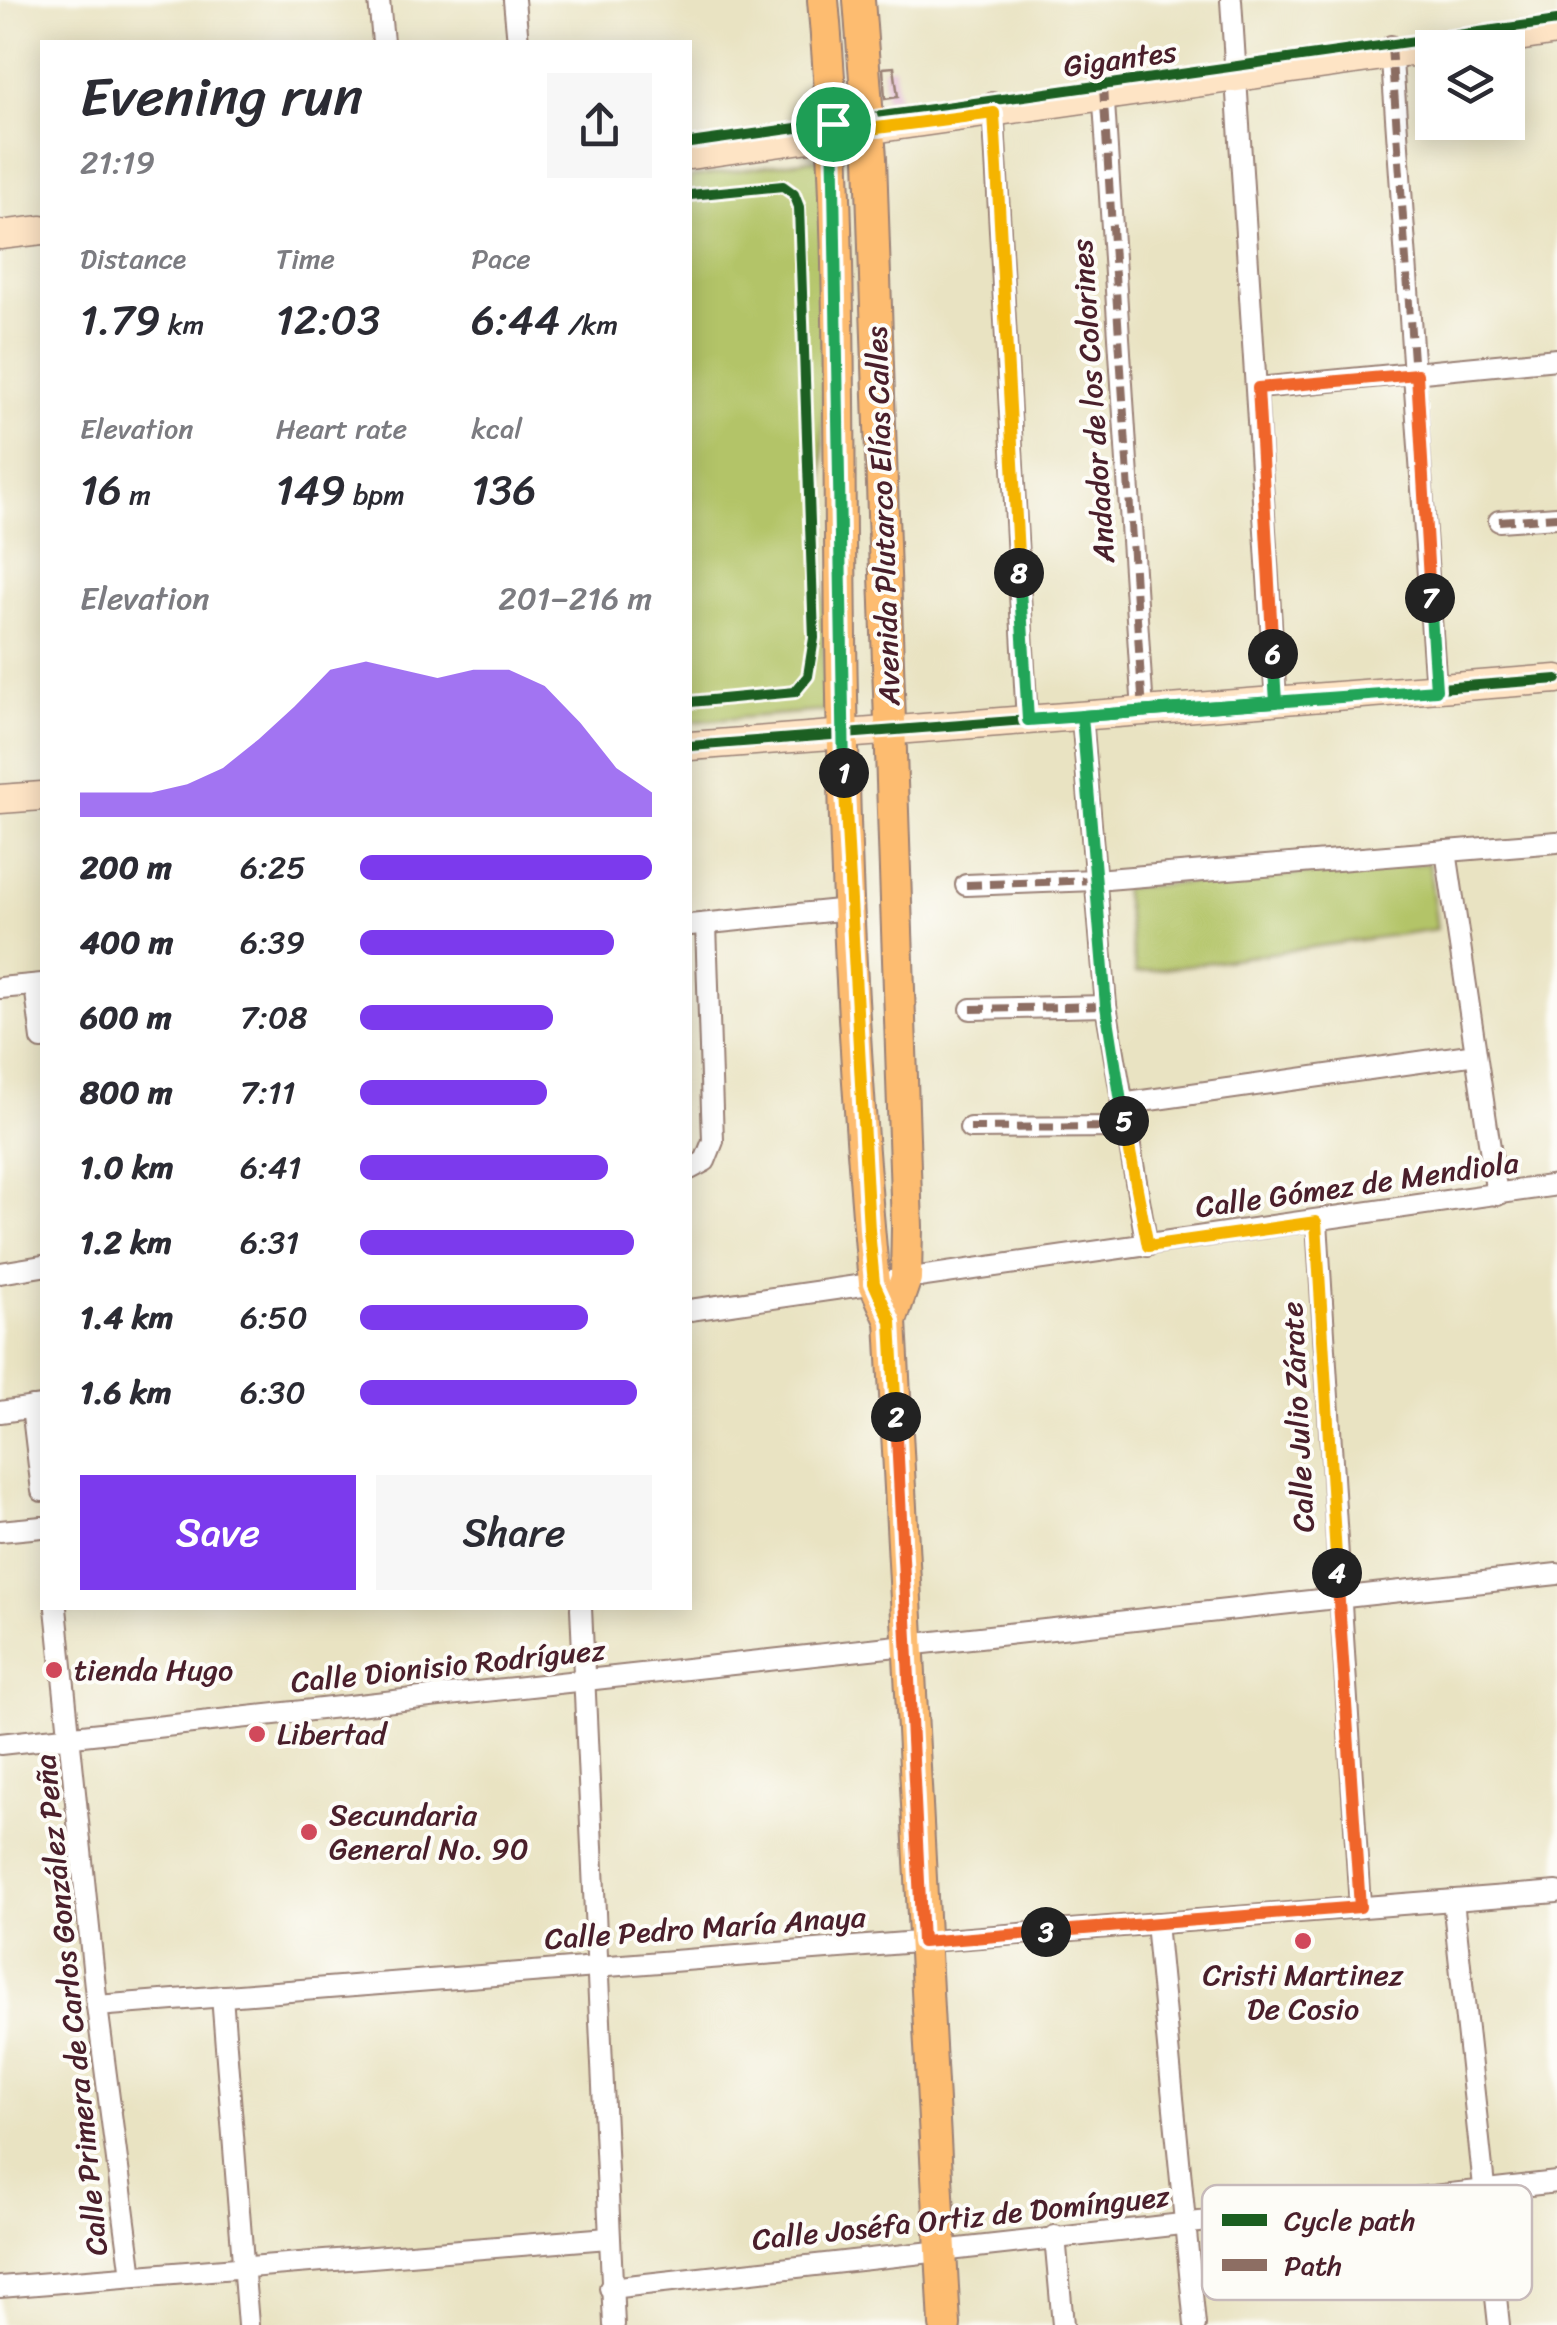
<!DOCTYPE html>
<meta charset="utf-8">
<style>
:root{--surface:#fff;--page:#f7f7f7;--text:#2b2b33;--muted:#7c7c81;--accent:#7c3aed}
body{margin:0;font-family:Sriracha,sans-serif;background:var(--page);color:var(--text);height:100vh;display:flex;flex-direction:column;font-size:38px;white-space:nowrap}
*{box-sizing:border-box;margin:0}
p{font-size:32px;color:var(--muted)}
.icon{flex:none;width:55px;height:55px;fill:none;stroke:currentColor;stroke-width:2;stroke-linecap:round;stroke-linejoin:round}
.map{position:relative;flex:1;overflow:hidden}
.drawer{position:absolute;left:40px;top:40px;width:652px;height:1570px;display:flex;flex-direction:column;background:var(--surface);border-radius:0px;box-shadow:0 5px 25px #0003}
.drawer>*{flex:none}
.fabs{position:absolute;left:1415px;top:30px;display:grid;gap:20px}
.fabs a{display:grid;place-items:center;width:110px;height:110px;border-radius:0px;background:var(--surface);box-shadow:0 5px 25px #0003;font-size:50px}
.pin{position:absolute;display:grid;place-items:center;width:85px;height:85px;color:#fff;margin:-42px;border:5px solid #fff;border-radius:50%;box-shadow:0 2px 10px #0007}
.km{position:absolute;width:50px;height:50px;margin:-25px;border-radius:50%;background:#222;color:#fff;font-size:28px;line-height:50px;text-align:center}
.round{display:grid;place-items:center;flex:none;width:105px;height:105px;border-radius:0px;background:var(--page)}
.headline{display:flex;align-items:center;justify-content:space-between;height:170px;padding:0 40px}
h1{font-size:55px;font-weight:600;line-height:75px}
.stats{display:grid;grid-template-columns:repeat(3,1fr);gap:15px;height:170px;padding:10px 40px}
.stats div{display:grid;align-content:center}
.stats b{font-size:42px;font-weight:600}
.stats small{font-size:28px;font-weight:400}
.stats p{font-size:28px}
.chart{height:280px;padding:20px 40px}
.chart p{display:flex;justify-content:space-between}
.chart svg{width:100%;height:180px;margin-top:10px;fill:var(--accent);opacity:.7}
.button{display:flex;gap:20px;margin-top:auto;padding:20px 40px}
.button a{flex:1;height:115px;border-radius:0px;background:var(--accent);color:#fff;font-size:40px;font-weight:600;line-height:115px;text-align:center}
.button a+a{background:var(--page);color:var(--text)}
ul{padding:0 40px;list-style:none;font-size:32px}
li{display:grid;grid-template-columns:160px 120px 1fr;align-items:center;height:75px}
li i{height:25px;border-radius:12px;background:var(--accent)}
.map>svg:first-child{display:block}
</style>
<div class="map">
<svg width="1557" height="2325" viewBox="0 0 1557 2325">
<rect width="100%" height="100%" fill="#fdfcf7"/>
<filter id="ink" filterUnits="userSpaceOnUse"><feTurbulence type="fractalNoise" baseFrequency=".01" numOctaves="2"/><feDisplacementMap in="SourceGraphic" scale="20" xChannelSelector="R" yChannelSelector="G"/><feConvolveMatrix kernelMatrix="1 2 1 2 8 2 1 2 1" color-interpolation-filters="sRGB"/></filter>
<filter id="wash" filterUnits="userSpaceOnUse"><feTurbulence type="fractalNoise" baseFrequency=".0048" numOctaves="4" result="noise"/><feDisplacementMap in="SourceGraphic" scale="40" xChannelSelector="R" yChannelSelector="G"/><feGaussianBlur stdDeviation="2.25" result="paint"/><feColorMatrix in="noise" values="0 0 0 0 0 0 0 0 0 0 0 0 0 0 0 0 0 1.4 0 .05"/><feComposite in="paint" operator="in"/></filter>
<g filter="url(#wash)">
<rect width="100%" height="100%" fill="#e9e3c2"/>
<!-- green -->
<g fill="#b3c467" stroke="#7e7249" stroke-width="2.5">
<path d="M822 158 824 711 690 722V177Z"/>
<path d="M1429 863 1437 929 1136 973 1123 888Z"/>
</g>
<g id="blocks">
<!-- building -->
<path fill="#e0b4cf" d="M894 67 898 97 885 99 883 68Z"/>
</g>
</g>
<g filter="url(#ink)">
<use href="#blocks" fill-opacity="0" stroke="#9a8176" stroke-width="2.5"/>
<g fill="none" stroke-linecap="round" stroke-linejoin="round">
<!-- street casing -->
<g stroke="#9a8176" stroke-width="24">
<g id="street">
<path d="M379 0 383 42"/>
<path d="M514 0 518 42"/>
<path d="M1231 0 1276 702"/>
<path d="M1391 46 1436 690"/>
<path d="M1103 87 1143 712"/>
<path d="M993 103 1027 721"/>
<path d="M1258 388 1557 359"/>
<path d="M1499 521 1557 517"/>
<path d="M1082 716 1106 1006 1147 1246"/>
<path d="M1446 851 1497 1195"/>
<path d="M966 885 1095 880 1557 842"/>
<path d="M690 925 849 909"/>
<path d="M35 985 42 1039"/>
<path d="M0 988 42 984"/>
<path d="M971 1009 1106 1006"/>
<path d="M1121 1104 1476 1054"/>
<path d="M970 1128 1125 1127"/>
<path d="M690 1169 705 1161 713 1141 706 924"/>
<path d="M1317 1222 1360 1907"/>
<path d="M0 1273 42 1266"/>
<path d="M690 1310 1557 1185"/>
<path d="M32 1407 42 1491"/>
<path d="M0 1412 42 1406"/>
<path d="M0 1531 42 1527"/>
<path d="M56 1608 97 2006 132 2276"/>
<path d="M581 1608 614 2325"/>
<path d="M0 1744 1557 1574"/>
<path d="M1453 1900 1499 2325"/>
<path d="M1156 1923 1195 2325"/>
<path d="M222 1996 248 2325"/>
<path d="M97 2006 1557 1892"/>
<path d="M1055 2236 1063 2325"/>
<path d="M0 2287 608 2238"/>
<path d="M610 2288 1557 2182"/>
</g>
</g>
<!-- secondary casing -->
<g stroke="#9a8176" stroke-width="31">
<g id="secondary">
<path d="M1444 48 1557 31"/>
<path d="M690 155 1432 49"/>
<path d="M0 235 42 230"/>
<path d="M690 746 1557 679"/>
<path d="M0 799 42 796"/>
</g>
</g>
<!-- primary casing -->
<g stroke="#9a8176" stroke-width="34">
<g id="primary">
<path d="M823 0C844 231 837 463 842 695 845 890 856 1088 874 1283L891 1321 945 2325"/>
<path d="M859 0 871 158 907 1227 906 1278 891 1321"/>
</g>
</g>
<!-- street -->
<use href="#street" stroke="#fff" stroke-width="20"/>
<!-- secondary -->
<use href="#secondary" stroke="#fee4c5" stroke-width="28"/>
<!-- primary -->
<use href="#primary" stroke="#fdbc6f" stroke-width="30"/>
<!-- quiet -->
<g stroke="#8d6e63" stroke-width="8" stroke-dasharray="15 8" stroke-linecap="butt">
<path d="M1391 46 1436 690"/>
<path d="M1103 87 1143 712"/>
<path d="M993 103 1027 721"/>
<path d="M1499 521 1557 517"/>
<path d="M966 885 1095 880"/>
<path d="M971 1009 1106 1006"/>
<path d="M970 1128 1125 1127"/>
</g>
<!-- cycleway casing -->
<g stroke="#fdfcf7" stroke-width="16">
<g id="cycleway">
<path d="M690 143 1557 21"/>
<path d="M690 195 783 186 794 194 799 207 814 638 808 676 795 692 690 702"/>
<path d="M690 746 1557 679"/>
</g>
</g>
<!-- cycleway -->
<use href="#cycleway" stroke="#1b5e20" stroke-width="10"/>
</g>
</g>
<g fill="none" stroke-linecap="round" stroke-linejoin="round" filter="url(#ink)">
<!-- split-1 casing -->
<g stroke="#fff" stroke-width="20">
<path id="split-1" d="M833 124 844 773"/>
</g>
<!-- split-2 casing -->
<g stroke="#fff" stroke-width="20">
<path id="split-2" d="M844 773 869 1230 874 1283 891 1321 896 1417"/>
</g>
<!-- split-3 casing -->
<g stroke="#fff" stroke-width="20">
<path id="split-3" d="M896 1417 922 1942 1046 1932"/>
</g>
<!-- split-4 casing -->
<g stroke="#fff" stroke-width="20">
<path id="split-4" d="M1046 1932 1360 1907 1337 1573"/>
</g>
<!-- split-5 casing -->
<g stroke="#fff" stroke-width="20">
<path id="split-5" d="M1124 1121 1148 1246 1316 1222 1337 1573"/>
</g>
<!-- split-6 casing -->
<g stroke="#fff" stroke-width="20">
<path id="split-6" d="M1124 1121 1106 1006 1082 716 1276 702 1273 654"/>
</g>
<!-- split-7 casing -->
<g stroke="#fff" stroke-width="20">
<path id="split-7" d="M1273 654 1258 388 1417 374 1430 598"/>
</g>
<!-- split-8 casing -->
<g stroke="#fff" stroke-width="20">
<path id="split-8" d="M1019 573 1028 720 1436 690 1430 598"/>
</g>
<!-- split-9 casing -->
<g stroke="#fff" stroke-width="20">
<path id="split-9" d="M833 124 868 119 869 129 994 113 1019 573"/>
</g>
<!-- split-1 -->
<use href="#split-1" stroke="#22a559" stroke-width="12"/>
<!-- split-2 -->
<use href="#split-2" stroke="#f5b400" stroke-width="12"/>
<!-- split-3 -->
<use href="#split-3" stroke="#f0652b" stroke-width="12"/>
<!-- split-4 -->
<use href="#split-4" stroke="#f0652b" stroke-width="12"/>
<!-- split-5 -->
<use href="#split-5" stroke="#f5b400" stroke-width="12"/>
<!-- split-6 -->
<use href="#split-6" stroke="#22a559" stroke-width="12"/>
<!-- split-7 -->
<use href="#split-7" stroke="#f0652b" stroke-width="12"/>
<!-- split-8 -->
<use href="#split-8" stroke="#22a559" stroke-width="12"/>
<!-- split-9 -->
<use href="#split-9" stroke="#f5b400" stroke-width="12"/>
</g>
<!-- markers -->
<g fill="#d1495b" stroke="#fdfcf7" stroke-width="4">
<circle cx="54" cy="1670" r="10"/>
<circle cx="257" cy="1734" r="10"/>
<circle cx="309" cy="1832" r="10"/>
<circle cx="1303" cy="1941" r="10"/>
</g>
<g text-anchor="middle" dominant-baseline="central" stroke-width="8" stroke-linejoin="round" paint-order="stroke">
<!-- street labels -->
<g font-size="30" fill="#4a1f2b" stroke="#fdfcf7">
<text transform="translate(1120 59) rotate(-8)">Gigantes</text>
<text transform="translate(1093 401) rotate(-94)">Andador de los Colorines</text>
<text transform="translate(883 516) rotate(-92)">Avenida Plutarco Elías Calles</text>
<text transform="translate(1357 1185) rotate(-8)">Calle Gómez de Mendiola</text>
<text transform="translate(1298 1417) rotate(-93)">Calle Julio Zárate</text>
<text transform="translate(448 1666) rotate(-6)">Calle Dionisio Rodríguez</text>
<text transform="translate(705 1928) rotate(-4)">Calle Pedro María Anaya</text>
<text transform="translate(71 2005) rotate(-96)">Calle Primera de Carlos González Peña</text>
<text transform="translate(961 2218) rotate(-6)">Calle Joséfa Ortiz de Domínguez</text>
</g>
<!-- poi labels -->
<g font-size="30" fill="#4a1f2b" stroke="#fdfcf7" text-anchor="start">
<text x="74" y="1670">tienda Hugo</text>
<text x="277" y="1734">Libertad</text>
<text x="329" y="1815">Secundaria<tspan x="329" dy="34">General No. 90</tspan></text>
<text x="1303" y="1975" text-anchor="middle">Cristi Martinez<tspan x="1303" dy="34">De Cosio</tspan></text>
</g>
</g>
<!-- legend -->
<rect x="1202" y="2185" width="330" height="115" rx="15" fill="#fdfcf7" stroke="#c7baba" stroke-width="2.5"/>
<rect x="1222" y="2214" width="45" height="12" fill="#1b5e20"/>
<rect x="1222" y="2259" width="45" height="12" fill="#8d6e63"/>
<g font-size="28" fill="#4a1f2b">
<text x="1284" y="2230">Cycle path</text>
<text x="1284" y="2275">Path</text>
</g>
</svg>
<div class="fabs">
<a><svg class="icon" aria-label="layers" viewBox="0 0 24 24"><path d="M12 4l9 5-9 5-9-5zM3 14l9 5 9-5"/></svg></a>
</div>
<div class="pin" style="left:833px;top:124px;background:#1e9e55"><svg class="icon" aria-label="arrive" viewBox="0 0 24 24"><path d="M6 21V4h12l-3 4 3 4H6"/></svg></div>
<b class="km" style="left:844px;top:773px">1</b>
<b class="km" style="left:896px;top:1417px">2</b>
<b class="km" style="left:1046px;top:1932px">3</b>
<b class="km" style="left:1337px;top:1573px">4</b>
<b class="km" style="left:1124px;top:1121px">5</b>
<b class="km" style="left:1273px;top:654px">6</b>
<b class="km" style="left:1430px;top:598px">7</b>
<b class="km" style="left:1019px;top:573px">8</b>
<section class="drawer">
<div class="headline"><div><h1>Evening run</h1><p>21:19</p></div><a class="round"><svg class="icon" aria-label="share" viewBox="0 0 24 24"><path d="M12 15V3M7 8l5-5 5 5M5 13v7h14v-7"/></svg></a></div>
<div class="stats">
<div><p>Distance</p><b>1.79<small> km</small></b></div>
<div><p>Time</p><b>12:03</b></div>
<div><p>Pace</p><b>6:44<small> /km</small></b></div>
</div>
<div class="stats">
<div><p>Elevation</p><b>16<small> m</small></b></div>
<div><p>Heart rate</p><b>149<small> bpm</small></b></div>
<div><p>kcal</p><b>136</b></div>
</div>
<div class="chart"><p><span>Elevation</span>201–216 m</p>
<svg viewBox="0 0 160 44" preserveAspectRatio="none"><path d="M0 44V38L10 38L20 38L30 36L40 32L50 25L60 17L70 8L80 6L90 8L100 10L110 8L120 8L130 12L140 21L150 32L160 38V44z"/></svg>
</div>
<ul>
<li><b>200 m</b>6:25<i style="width:100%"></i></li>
<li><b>400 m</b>6:39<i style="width:87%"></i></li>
<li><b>600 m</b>7:08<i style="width:66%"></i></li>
<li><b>800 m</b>7:11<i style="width:64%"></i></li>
<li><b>1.0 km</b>6:41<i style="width:85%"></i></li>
<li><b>1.2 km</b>6:31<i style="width:94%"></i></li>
<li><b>1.4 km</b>6:50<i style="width:78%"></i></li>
<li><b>1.6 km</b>6:30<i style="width:95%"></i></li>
</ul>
<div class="button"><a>Save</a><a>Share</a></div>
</section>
</div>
